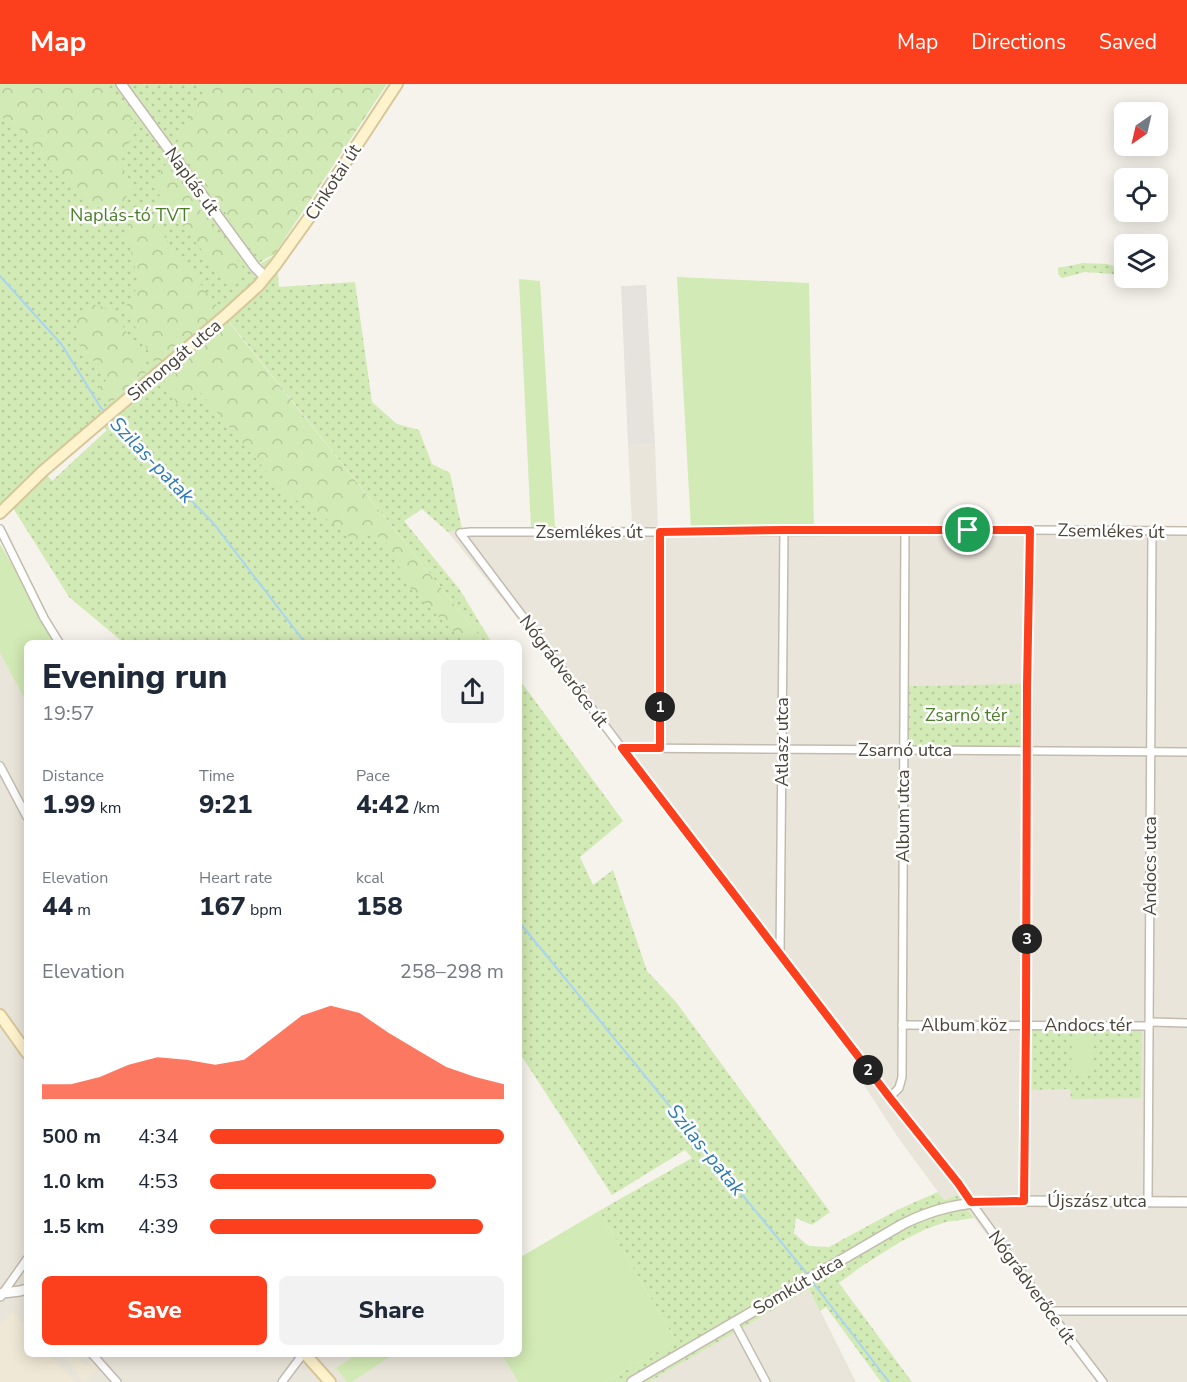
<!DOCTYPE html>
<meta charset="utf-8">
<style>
:root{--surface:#fff;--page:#f2f2f3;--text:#1f2937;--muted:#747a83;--accent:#fc3f1d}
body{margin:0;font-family:"Nunito Sans",sans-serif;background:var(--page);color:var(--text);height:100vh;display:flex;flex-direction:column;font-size:22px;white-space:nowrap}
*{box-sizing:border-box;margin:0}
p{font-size:20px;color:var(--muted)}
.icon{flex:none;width:33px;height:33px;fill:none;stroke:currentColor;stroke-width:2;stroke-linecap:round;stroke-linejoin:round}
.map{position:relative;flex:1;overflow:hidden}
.side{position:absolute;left:24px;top:556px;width:498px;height:717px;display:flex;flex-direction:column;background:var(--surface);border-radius:9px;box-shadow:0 3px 15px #0003}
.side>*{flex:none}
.needle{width:39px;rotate:214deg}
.fabs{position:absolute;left:1114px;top:18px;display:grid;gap:12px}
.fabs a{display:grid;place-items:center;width:54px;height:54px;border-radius:9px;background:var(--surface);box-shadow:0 3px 15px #0003;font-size:30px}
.pin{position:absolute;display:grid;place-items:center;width:51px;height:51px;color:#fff;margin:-26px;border:3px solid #fff;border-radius:50%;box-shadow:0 2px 6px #0007}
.km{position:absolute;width:30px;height:30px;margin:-15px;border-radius:50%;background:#222;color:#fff;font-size:16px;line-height:30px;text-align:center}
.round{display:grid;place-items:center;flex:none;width:63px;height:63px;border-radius:9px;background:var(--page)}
.summary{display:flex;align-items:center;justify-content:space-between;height:102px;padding:0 18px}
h1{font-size:33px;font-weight:800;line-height:45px}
.figures{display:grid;grid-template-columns:repeat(3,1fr);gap:9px;height:102px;padding:6px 18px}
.figures div{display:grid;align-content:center}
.figures b{font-size:26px;font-weight:800}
.figures small{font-size:16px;font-weight:400}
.figures p{font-size:16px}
.chart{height:168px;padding:12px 18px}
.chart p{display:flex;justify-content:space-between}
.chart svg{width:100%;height:108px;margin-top:6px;fill:var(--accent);opacity:.7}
.cta{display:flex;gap:12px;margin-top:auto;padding:12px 18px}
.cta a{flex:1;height:69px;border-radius:9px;background:var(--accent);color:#fff;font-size:24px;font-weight:800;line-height:69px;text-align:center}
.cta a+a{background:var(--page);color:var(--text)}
ul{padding:0 18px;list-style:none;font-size:20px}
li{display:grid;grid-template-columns:96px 72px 1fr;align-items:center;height:45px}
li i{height:15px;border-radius:8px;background:var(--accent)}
header{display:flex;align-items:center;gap:36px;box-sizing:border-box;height:84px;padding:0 30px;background:var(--accent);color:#fff}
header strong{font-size:28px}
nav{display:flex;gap:33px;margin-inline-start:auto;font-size:21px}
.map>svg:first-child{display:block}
</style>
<header>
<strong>Map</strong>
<nav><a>Map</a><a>Directions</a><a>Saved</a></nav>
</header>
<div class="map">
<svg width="1187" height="1298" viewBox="0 0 1187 1298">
<defs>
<pattern id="grass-dots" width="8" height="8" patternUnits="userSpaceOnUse" patternTransform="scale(1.5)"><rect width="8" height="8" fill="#d2eab5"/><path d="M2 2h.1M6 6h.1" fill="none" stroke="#b6ca9c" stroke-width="1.8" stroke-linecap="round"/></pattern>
<pattern id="forest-crowns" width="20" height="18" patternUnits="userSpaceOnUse" patternTransform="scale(1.5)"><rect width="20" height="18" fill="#d2eab5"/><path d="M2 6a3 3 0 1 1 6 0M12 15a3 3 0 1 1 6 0" fill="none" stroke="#b6ca9c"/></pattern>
</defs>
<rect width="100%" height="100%" fill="#f6f3ec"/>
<!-- residential -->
<g fill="#eae5da">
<path d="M655 360 658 443 814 445 1187 442V1298H1097L957 1111 944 1116 899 1055 853 984 858 981 528 547 448 448 462 445 632 442 628 361Z"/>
<path d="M0 569 27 620V1270L355 1271 336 1284 347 1298H0Z"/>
<path d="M809 1204 856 1298H649Z"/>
<path d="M392 1270 502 1271 518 1298H352Z"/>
</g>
<!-- industrial -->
<path fill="#e6e2dd" d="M646 201 655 360 628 361 621 202Z"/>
<!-- education -->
<g fill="#efe8d6">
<path d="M13 1228 27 1244V1270L50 1271 75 1298H0V1240Z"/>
<path d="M62 1271H79L77 1273 85 1282 92 1276 100 1284 83 1298 77 1291 79 1289Z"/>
</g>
<!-- grass -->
<g fill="url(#grass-dots)">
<path d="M0 0H384L268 173 248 187 273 172 276 168 279 203 355 198 372 318 397 340 419 346 432 380 450 389 462 445 448 448 422 425 404 437 460 506 492 559H485L220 226 232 248 472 559H124L69 513 13 424 47 391 52 397 107 346 97 335 5 419 0 420Z"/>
<path d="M1083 179 1107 180 1125 185V189L1113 190 1085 188 1062 194 1058 190V184Z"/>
<path d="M519 595 623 737 580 773 593 801 613 786 647 887 676 918 830 1128 812 1141 796 1134 794 1149 806 1160 810 1162 829 1163 897 1126 938 1108 944 1116 957 1111 974 1134 946 1138 926 1145 900 1158 862 1182 839 1199 912 1298H881L826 1223 820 1227 809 1205 649 1298H605L676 1257 599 1127 692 1074 685 1066 612 1111 519 968Z"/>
<path d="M1024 600V663L908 661 907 602Z"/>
<path d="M1030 942 1142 944 1141 1014 1071 1015 1070 1005 1029 1006Z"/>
</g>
<!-- forest -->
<g fill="url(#forest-crowns)">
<path d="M0 0H106L134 37 135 44 120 81 133 101 114 135 50 86 22 46 0 32Z"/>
<path d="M207 0H387L276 168C269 176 261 174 254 168L191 81 177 59Z"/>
<path d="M166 80 247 189 230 203 151 100Z"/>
<path d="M140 120 232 242 485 559H465L411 505 387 460 372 448 359 461 314 425 287 412 201 309 178 322 125 224 139 200 126 147Z"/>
<path d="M89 220C93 221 99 221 103 223 121 233 139 268 150 285L110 319 99 304 107 295 99 280 83 271 77 250V235Z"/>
</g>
<!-- garden -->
<g fill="#d2eab5">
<path d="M677 193 809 199 814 445 691 444Z"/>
<path d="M519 195 540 197 555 443 531 444Z"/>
<path d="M0 460 58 559 27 560V620L0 569Z"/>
<path d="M1072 949 1094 950V989L1071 988Z"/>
<path d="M599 1127 676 1257 605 1298H518L502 1271 519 1270V1174Z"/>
<path d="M355 1271V1270L392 1271 352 1298H347L336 1284Z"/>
</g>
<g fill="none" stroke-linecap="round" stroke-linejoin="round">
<!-- stream -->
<g stroke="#a9d4f2" stroke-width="2">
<path d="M0 192 62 261 101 324 106 329"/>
<path d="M110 333 214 440 306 560"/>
<path d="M519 838 808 1191"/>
<path d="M811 1196 889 1298"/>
</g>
<!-- minor casing -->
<g stroke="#c2bbae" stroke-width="10">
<g id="minor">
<path d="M0 445 44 534 60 560"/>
<path d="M622 664 1187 668"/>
<path d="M660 664V448"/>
<path d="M0 682 27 733"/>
<path d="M780 870 784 446"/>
<path d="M1150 938 1187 939"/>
<path d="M902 941 1149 942"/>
<path d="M889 1014 899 1004 902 993 905 447"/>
<path d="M1024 1117 1026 941 1027 602 1030 446"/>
<path d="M1148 1117 1152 447"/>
<path d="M3 1209 27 1175"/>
<path d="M1049 1227H1187"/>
<path d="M734 1238 766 1298"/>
<path d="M92 1270 117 1298"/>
<path d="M282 1298 303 1270"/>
<path d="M1103 1298 1049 1227 960 1103 889 1014 657 711 460 449 471 448H660L1030 446 1187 447"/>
</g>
</g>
<!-- tertiary casing -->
<g stroke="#c2bbae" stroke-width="12">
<g id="tertiary">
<path d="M121 0 255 183 265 193"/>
<path d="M0 1212 3 1209 20 1207 27 1205"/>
<path d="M632 1298 903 1140C935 1124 962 1119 997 1117L1187 1118"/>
</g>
</g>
<!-- secondary casing -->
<g stroke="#d6c79b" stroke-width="14">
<g id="secondary">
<path d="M0 429 43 387 227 230 258 202 276 180 311 131 397 0"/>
<path d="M0 931 27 969"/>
<path d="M305 1270 330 1298"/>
</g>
</g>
<!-- minor -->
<use href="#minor" stroke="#fff" stroke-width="7"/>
<!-- tertiary -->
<use href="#tertiary" stroke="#fff" stroke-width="9"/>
<!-- secondary -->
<use href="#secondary" stroke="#fff3cd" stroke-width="10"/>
</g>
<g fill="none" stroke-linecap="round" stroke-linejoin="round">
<!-- route casing -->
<g stroke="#fff" stroke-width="12">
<path id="route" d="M784 446H1030L1027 602 1026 941 1024 1117 971 1118 958 1099 890 1014 622 664H660V448Z"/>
</g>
<!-- route -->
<use href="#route" stroke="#fc3f1d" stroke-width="8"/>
</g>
<g text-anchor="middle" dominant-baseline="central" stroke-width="5" stroke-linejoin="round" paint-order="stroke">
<!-- street labels -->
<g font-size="18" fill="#4b4439" stroke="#fff">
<text transform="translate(192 97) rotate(54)">Naplás út</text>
<text transform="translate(333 98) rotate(-57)">Cinkotai út</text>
<text transform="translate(174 276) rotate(-40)">Simongát utca</text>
<text transform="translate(1111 447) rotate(1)">Zsemlékes út</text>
<text x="589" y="448">Zsemlékes út</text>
<text transform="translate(564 587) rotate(53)">Nógrádverőce út</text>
<text transform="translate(782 658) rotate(-90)">Atlasz utca</text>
<text x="905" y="666">Zsarnó utca</text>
<text transform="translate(903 732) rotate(-90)">Album utca</text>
<text transform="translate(1150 782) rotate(-90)">Andocs utca</text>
<text x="964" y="941">Album köz</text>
<text x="1088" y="941">Andocs tér</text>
<text x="1097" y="1117">Újszász utca</text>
<text transform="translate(798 1201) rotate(-30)">Somkút utca</text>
<text transform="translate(1032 1203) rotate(54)">Nógrádverőce út</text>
</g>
<!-- park labels -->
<g font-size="18" fill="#4a7f2a" stroke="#fff">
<text x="130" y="131">Naplás-tó TVT</text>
<text x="966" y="631">Zsarnó tér</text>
</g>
<!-- water labels -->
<g font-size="20" font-style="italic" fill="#2e7ab2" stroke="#fff">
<text transform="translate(152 376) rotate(46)">Szilas-patak</text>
<text transform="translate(706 1066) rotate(51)">Szilas-patak</text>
</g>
</g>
</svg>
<div class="fabs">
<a><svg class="needle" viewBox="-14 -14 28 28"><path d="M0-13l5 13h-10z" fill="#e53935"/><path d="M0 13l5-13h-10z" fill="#747a83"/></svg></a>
<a><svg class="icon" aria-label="locate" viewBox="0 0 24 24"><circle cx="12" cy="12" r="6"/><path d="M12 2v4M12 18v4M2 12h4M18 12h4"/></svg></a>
<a><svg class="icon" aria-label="layers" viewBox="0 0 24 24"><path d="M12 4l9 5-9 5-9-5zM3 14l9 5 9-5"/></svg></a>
</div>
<div class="pin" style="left:968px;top:446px;background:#1e9e55"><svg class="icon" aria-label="arrive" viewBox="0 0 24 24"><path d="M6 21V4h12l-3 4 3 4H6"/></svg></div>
<b class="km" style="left:660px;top:623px">1</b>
<b class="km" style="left:868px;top:986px">2</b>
<b class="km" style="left:1027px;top:855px">3</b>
<section class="side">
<div class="summary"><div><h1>Evening run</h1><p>19:57</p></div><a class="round"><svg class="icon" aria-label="share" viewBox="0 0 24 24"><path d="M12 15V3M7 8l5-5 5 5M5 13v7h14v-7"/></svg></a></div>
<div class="figures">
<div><p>Distance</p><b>1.99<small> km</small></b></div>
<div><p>Time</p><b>9:21</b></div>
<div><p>Pace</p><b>4:42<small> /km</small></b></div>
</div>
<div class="figures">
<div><p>Elevation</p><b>44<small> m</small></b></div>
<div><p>Heart rate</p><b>167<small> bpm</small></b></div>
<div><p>kcal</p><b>158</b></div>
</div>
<div class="chart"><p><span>Elevation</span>258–298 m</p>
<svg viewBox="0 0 160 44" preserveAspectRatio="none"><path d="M0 44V38L10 38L20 35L30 30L40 27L50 28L60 30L70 28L80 19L90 10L100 6L110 9L120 17L130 24L140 31L150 35L160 38V44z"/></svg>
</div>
<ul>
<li><b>500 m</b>4:34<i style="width:100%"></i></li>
<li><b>1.0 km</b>4:53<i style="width:77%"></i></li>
<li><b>1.5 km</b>4:39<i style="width:93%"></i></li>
</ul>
<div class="cta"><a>Save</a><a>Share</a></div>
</section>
</div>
